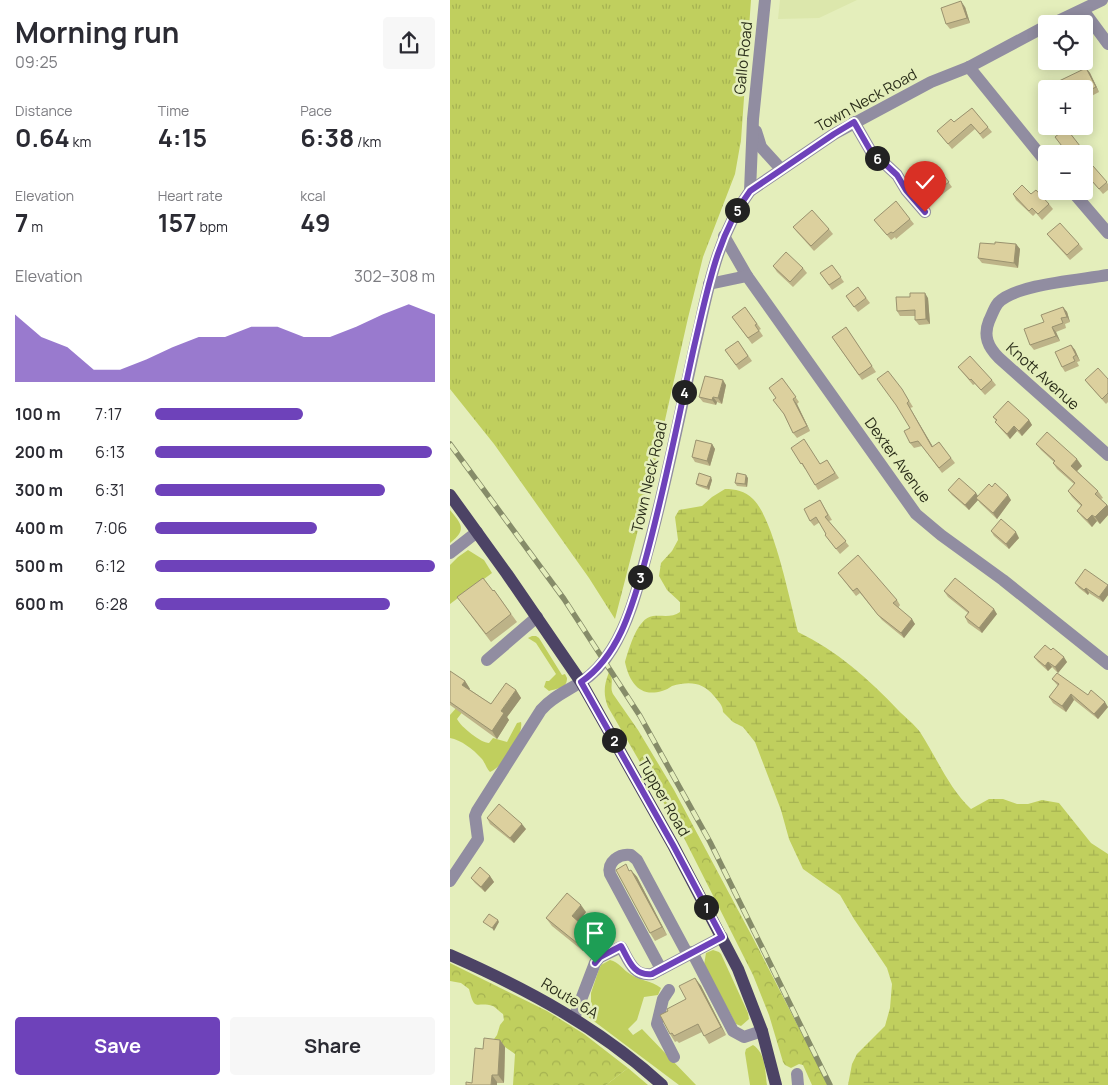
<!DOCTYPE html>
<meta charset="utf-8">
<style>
:root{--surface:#fff;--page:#f7f7f7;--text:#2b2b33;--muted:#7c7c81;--accent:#6e42ba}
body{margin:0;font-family:Manrope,sans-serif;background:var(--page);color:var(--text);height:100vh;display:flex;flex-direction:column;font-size:19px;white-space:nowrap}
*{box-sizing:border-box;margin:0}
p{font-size:16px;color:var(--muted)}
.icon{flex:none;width:28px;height:28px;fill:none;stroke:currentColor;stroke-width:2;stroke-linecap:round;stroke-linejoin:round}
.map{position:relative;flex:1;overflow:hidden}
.side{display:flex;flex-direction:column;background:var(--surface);width:450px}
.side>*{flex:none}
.tools{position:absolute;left:588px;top:15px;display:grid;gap:10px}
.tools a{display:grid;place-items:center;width:55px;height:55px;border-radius:5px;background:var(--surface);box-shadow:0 2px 12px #0003;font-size:25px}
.pin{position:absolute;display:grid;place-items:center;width:42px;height:42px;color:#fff;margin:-51px -21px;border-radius:50% 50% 50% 0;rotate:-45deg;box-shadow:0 0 5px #0007}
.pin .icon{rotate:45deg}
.km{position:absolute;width:25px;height:25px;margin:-12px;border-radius:50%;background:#222;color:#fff;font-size:14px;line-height:25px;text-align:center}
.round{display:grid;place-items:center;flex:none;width:52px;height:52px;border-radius:5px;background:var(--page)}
.summary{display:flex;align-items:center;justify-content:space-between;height:85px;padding:0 15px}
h1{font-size:28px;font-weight:700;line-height:38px}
.metrics{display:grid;grid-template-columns:repeat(3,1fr);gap:8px;height:85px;padding:5px 15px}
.metrics div{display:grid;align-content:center}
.metrics b{font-size:25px;font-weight:700}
.metrics small{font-size:14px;font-weight:400}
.metrics p{font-size:14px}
.chart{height:140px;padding:10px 15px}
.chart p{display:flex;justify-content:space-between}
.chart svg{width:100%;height:90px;margin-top:5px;fill:var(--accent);opacity:.7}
.action{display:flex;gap:10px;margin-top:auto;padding:10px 15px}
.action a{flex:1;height:58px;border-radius:5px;background:var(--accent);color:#fff;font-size:20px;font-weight:700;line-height:58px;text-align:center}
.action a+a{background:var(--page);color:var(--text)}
ul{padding:0 15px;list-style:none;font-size:16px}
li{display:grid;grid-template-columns:80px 60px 1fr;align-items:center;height:38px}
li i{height:12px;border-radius:6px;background:var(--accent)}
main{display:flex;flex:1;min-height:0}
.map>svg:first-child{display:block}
</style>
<main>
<section class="side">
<div class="summary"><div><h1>Morning run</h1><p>09:25</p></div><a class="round"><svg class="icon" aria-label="share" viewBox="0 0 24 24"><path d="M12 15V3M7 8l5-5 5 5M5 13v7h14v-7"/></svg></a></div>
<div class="metrics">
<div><p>Distance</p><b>0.64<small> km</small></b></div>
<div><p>Time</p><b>4:15</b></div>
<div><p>Pace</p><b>6:38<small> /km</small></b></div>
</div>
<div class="metrics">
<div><p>Elevation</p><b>7<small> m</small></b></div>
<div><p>Heart rate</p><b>157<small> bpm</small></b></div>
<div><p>kcal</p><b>49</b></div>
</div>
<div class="chart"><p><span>Elevation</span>302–308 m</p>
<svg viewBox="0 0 160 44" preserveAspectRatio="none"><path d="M0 44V11L10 22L20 27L30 38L40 38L50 33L60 27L70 22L80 22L90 17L100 17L110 22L120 22L130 17L140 11L150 6L160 11V44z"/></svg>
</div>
<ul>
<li><b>100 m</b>7:17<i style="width:53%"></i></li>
<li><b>200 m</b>6:13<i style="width:99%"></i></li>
<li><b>300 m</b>6:31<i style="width:82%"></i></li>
<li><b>400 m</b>7:06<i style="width:58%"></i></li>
<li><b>500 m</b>6:12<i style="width:100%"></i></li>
<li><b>600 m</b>6:28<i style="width:84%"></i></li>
</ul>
<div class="action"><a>Save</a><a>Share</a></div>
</section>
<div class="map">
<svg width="658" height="1085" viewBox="0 0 658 1085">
<defs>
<pattern id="forest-crowns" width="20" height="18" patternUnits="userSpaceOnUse" patternTransform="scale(1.25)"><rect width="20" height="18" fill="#c0cf5e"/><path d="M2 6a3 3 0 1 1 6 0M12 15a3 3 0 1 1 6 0" fill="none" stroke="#a5b251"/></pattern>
<pattern id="wetland-marsh" width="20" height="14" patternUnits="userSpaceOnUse" patternTransform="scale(1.25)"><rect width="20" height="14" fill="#c0cf5e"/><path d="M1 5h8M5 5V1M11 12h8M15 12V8" fill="none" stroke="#a5b251"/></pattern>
<pattern id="park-tufts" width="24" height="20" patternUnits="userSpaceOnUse" patternTransform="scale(1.25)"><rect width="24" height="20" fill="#c0cf5e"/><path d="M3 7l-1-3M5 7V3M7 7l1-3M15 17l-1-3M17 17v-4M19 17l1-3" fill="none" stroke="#a5b251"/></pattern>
</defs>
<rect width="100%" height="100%" fill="#e4eebb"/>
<!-- built -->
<path fill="#dce7ac" d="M330 0H407L369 18 328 19Z"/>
<!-- green -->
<g fill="#c0cf5e">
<path d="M0 510C11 524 18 529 0 543Z"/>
<path d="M18 550 34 560 42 573 34 579 38 584 20 589 0 604V565L8 557Z"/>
<path d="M82 636H86L89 638 112 675 115 674 117 678C117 689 108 688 99 691L94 687 96 681H99L106 674 86 643 78 638Z"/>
<path d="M8 706 14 710 7 719C11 727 31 743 39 743L43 738 57 742 67 723 71 722C74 735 53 767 40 772 36 768 35 762 31 758 23 749 11 740 0 738V715Z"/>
<path d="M263 950 269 952 271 954 298 1013 299 1019 291 1026 286 1024 254 965 256 953Z"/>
<path d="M160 960C169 962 173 970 180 974 190 981 201 980 211 988L208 995 194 997 187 1020 178 1029 183 1035 192 1029 246 1085H229L137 1016 136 1009 141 1003V993L149 969 151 965Z"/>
<path d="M303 1045C316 1053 315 1072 317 1085H300L295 1053 296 1049Z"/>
<path d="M178 1068 198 1085H156Z"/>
</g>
<!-- forest -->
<g fill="url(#forest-crowns)">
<path d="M159 672C165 681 159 686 163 694L188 730 224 790 304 940 378 1085H362L353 1065 349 1064 341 1068 335 1065 333 1062 319 1015 303 975 234 838 158 707C153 694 154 685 159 672Z"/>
<path d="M0 963 97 1011 134 1034 178 1068 156 1085H63L65 1054 55 1047 39 1046 47 1035 50 1025 54 1020 53 1014C50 1012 46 1008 43 1006 26 1001 25 1013 19 989L11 983 0 981Z"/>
</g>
<!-- wetland -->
<path fill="url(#wetland-marsh)" d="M275 489C285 489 295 491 303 499 324 519 340 602 348 632 387 651 419 679 448 710 455 717 464 724 470 732 487 758 498 787 521 809L539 799H553L567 804H578L592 800 609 803 641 843 658 854V1085H398L402 1064 407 1054 435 1026 440 1008 442 984 437 968 404 919 390 895 353 869 339 839 331 810 305 742 293 727 283 722 273 712C273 705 268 701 264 696 253 682 239 681 222 686 219 688 216 690 212 691 189 698 179 681 175 662 179 649 187 618 203 616 213 615 222 618 230 612V602L217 590 209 576 211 563 222 551 228 540 225 517 229 510 252 506 262 497Z"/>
<!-- park -->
<path fill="url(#park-tufts)" d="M0 0H301L291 140 285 174 253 257 238 318 206 460 165 619 139 578 44 444 0 389Z"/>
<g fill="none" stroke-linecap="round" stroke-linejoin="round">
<!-- minor -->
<g stroke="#918da1" stroke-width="12">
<path d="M633 10 658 44"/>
<path d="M602 24 652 0"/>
<path d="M519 67 596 162"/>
<path d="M404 122 423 155 433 162 447 175 456 190 475 212"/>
<path d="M306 131 311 147 331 169"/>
<path d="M300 191 303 119 315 0"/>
<path d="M622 191 658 233"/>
<path d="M274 236 297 276"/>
<path d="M658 275C631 280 566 284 548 303 544 308 542 315 539 321 533 336 538 347 549 358L658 455"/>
<path d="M259 284 297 276 466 514 491 535 553 580 658 664"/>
<path d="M0 553 27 532"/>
<path d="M37 660 87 617"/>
<path d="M0 881 28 839 25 816 27 811 91 710C102 697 117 691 131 682 144 674 154 662 162 649 180 620 188 586 197 553 218 478 232 401 250 324 260 278 271 230 300 191L384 134 481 82 519 67 596 26"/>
<path d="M242 952 283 1031 294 1037 312 1031"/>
<path d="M211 969 160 874C157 862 169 853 181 855L187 860 238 955"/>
<path d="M219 990 213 999 207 1024 224 1057"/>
<path d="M124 1018 145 963 150 957 171 947C179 960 183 977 202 974L272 937"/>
<path d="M347 1074 348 1085"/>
</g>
<!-- major -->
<g stroke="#4c4365" stroke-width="12">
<path d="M0 495 57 574 131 682 223 845 288 969 312 1031 326 1085"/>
<path d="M0 955C77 989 150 1028 212 1085"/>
</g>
<!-- rail casing -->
<g stroke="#868c69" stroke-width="5.5">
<path id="rail" d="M0 444 114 599 190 716 260 842 380 1085"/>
</g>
<!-- rail -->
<use href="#rail" stroke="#e4eebb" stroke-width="4" stroke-dasharray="11" stroke-linecap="butt"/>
</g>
<!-- wall -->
<g fill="#bdb388">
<path d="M515 7 520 23 500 29 496 24Z"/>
<path d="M636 68 640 73 649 92 634 100V89Z"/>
<path d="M522 108 542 132 533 139 525 129 502 149 487 131 504 122Z"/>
<path d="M616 128 633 151 630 154H617Z"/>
<path d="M643 166 658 184V190L653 194 635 173Z"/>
<path d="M488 168 502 187 482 202 468 183Z"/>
<path d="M563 194H581L599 204 603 209 592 220 586 213 583 216 566 200Z"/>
<path d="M460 219 464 224 446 239 445 237 441 240 424 220Z"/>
<path d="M343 227 379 229 383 234 364 251 347 232Z"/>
<path d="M597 234 629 244 633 249 620 260 601 239Z"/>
<path d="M545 244H566L570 249 568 268 532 263 528 258Z"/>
<path d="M382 265 394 282 382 290 370 273Z"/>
<path d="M323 266 353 268 357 273 343 287 327 272Z"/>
<path d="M408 287 420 303 408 312 396 296Z"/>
<path d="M478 298 480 324 469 325 465 320V316H450L447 311Z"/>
<path d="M295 307 311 329 309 330 313 336 302 344 282 317Z"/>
<path d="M613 307 617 312 620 322 615 324 616 328 606 332 610 341 584 350 580 345 594 322Z"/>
<path d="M396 327 426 372 412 380 382 337Z"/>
<path d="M288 341 302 361 289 370 275 350Z"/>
<path d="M621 345 625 350 630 361 627 362 629 366 615 372 612 367Z"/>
<path d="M508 367 542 380 546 385 535 395 525 384 523 385Z"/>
<path d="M332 378 349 402 347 404 360 431 347 438 343 433 326 398Z"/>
<path d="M658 379V402L656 404 639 385 635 380Z"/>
<path d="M276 385 272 404 267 402 266 405 253 402 249 397Z"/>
<path d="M455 394 463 407 460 408 483 447 489 442 505 463 492 473 472 446 464 448 460 443V428Z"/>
<path d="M543 417 579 420 582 425 572 436 567 431 560 439 549 427 545 422 546 421Z"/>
<path d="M262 444 265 449 260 466 245 462 242 457Z"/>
<path d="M586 444 632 466 627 471 648 491 653 498 651 499 658 506V515L650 524 647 521 642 527 632 517 627 511 631 506 622 497 618 491 624 484 607 469 603 463 604 462 591 450Z"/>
<path d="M341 448 371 464 377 460 389 478 368 490 356 469H355Z"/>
<path d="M298 478 297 487 287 486 285 483Z"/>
<path d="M262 480 259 490 248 486 246 484Z"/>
<path d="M498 490 526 493 528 496 561 500 547 519 530 503 528 500 519 510 502 495Z"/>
<path d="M370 500 382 520 379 521 399 546 390 554 375 535 376 534 370 522 364 526 360 521Z"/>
<path d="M541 531 569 538 559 549 544 536Z"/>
<path d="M388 573 447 600 450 605 448 608 465 624 454 638 432 620 410 593 406 596Z"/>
<path d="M625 583 658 585V595L653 602 639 593 638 595 629 588Z"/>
<path d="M44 590 67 622 41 642 7 597 43 591Z"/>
<path d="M494 591 547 614 532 633 518 623 515 617 518 613 498 597Z"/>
<path d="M601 650 617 662 608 673 602 667 598 671 588 662 584 657Z"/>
<path d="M0 671 15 681 20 689H19L41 704 66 690 71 698 57 717 59 720 47 739 0 705Z"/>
<path d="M602 679 638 695 658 707 648 719 624 700 616 712 603 703 599 697 608 686Z"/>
<path d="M37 818 76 829 64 843 40 824Z"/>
<path d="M180 870 187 877 217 935 205 941 200 933Z"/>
<path d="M40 876 44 882 35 892 25 883 21 878Z"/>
<path d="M136 912 129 922 144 937 133 951 102 926 96 918Z"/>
<path d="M245 978 251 986 276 1035 259 1044 252 1032 229 1043 227 1041 225 1042 220 1034 218 1011 236 999Z"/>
<path d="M50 1040 55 1047 54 1083H22L33 1049Z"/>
</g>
<!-- shaded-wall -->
<g fill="#9a926f">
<path d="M511 1 515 7 520 23 517 18Z"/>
<path d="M636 68 640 73 649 92 646 87Z"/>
<path d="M566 244 570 249 568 268 564 263Z"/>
<path d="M475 293 478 298 480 324 476 319Z"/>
<path d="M613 307 617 312 620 322 617 317Z"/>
<path d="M602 327 606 332 610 341 606 336Z"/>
<path d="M621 345 625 350 630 361 626 355Z"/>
<path d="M273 380 276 385 272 404 268 398Z"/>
<path d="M263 397 267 402 266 405 262 400Z"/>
<path d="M343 399 347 404 360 431 357 426Z"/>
<path d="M457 403 460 408 486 452 482 447Z"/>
<path d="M579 420 582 425 572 436 569 431Z"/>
<path d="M564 426 567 431 560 439 557 434Z"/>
<path d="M262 444 265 449 260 466 257 461Z"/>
<path d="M627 459 632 466 626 472 621 466Z"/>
<path d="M296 475 298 478 297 487 295 484Z"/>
<path d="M261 477 262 480 259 490 257 487Z"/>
<path d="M526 493 529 498H526L528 500 519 510 515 505Z"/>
<path d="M558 495 561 500 547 519 543 513Z"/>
<path d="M657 505 658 506V515L650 524 645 517Z"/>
<path d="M642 515 647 521 642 527 637 520Z"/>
<path d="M566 532 569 538 559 549 556 544Z"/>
<path d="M658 585V595L653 602 649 597Z"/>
<path d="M636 588 639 593 638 595 634 590Z"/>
<path d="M544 609 547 614 532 633 529 628Z"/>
<path d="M462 619 465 624 454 638 451 633Z"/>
<path d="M614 657 617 662 608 673 605 667Z"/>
<path d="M598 662 602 667 598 671 595 666Z"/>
<path d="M15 681 20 689 17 692 12 685Z"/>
<path d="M66 690 71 698 57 717 59 720 47 739 42 731 51 711Z"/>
<path d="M621 694 624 700 616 712 612 706Z"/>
<path d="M655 702 658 707 648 719 644 714Z"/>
<path d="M72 824 76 829 64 843 60 838Z"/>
<path d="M181 870 187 877 217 935 212 927Z"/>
<path d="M40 876 44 882 35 892 31 887Z"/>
<path d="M131 905 136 912 127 924 122 916Z"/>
<path d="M48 920 49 922 44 931 42 928Z"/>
<path d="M138 930 144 937 133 951 127 943Z"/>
<path d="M245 978 251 986 276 1035 271 1027Z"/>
<path d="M50 1040 55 1047 54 1083 48 1075Z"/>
<path d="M42 1075 47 1082V1085H41Z"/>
</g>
<!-- building -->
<g fill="#dcd09e" stroke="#9a926f">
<path d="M511 1 517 18 496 24 491 8Z"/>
<path d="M636 68 646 87 634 93V89H613L609 81Z"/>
<path d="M522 108 538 127 530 134 521 124 498 144 487 131 501 119 504 122Z"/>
<path d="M616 128 630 146 621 154H618L605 137Z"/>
<path d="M643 166 657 182 649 189 635 173Z"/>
<path d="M488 168 499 182 478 197 468 183Z"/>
<path d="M572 185 581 194 586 190 599 204 588 214 582 208 579 211 563 194Z"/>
<path d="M446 201 460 219 443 233 441 232 437 235 424 220Z"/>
<path d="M362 210 379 229 361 246 343 227Z"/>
<path d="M610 223 629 244 617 255 597 234Z"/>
<path d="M545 242 566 244 564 263 528 258 530 243 545 244Z"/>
<path d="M336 252 353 268 340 282 323 266Z"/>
<path d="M382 265 391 277 379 285 370 273Z"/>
<path d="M408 287 416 298 404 307 396 296Z"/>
<path d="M460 293H475L476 319 465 320V310L447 311 446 297H460Z"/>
<path d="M295 307 307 324 305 325 309 331 298 338 282 317Z"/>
<path d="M613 307 617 317 611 318 613 323 602 327 606 336 580 345 574 329 594 322 591 315Z"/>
<path d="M396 327 422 366 409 375 382 337Z"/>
<path d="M288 341 298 356 286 365 275 350Z"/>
<path d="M621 345 626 355 623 357 625 361 612 367 605 352Z"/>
<path d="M520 356 542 380 531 390 521 379 520 380 508 367Z"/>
<path d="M648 368 658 379V393L652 399 635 380Z"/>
<path d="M438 371 452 389 459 401 457 403 482 447 489 442 501 458 489 468 468 441 460 443 454 431 460 428 446 405 427 379Z"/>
<path d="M255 376 273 380 268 398 263 397 262 400 249 397Z"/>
<path d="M332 378 346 397 343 399 357 426 343 433 334 414 323 400 326 398 319 388Z"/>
<path d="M558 401 579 420 569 431 564 426 557 434 545 422 547 420 543 417Z"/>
<path d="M597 432 627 459 621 466 648 491 645 494 657 505 645 517 642 515 637 520 627 511 632 505 618 491 625 483 603 463 605 461 586 444Z"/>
<path d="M354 439 370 464 377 460 385 473 365 485 352 463 351 464 341 448Z"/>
<path d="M246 440 262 444 257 461 242 457Z"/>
<path d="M249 473 261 477 257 487 246 484Z"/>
<path d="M287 473 296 475 295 484 285 483Z"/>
<path d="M509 478 526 493 515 505 498 490Z"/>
<path d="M545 483 558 495 543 513 526 498 539 484 542 487Z"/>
<path d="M370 500 378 515 375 517 396 541 386 549 375 535 376 534 366 517 360 521 354 509Z"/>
<path d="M551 519 566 532 556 544 541 531Z"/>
<path d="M408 555 447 600 443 603 462 619 451 633 428 615 407 588 403 591 388 573Z"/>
<path d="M635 569 658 585 649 597 636 588 634 590 625 583Z"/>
<path d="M33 578 43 591 44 590 61 614 36 634 7 597Z"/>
<path d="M505 578 544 609 529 628 515 617 519 612 494 591Z"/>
<path d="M595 645 601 650 603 648 614 657 605 667 598 662 595 666 584 657Z"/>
<path d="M0 671 15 681 12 685 41 704 56 683 66 690 51 711 54 713 42 731 0 702Z"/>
<path d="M607 673 638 695 641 690 655 702 644 714 621 694 612 706 599 697 609 684 602 679Z"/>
<path d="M49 804 72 824 60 838 37 818Z"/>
<path d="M176 864 179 871 181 870 212 927 200 933 166 870Z"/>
<path d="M30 867 40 876 31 887 21 878Z"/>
<path d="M117 893 131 905 122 916 138 930 127 943 96 918Z"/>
<path d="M39 914 48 920 42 928 33 922Z"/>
<path d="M245 978 271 1027 254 1036 248 1024 224 1036 222 1033 220 1034 210 1015 218 1011 217 1009 236 999 229 986Z"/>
<path d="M34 1038 50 1040 48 1075H42L41 1085H16V1082L22 1083 25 1048 33 1049Z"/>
</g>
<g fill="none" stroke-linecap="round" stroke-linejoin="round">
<!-- route casing -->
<g stroke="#fff" stroke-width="10">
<path id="route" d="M145 963 150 957 171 946C179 960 183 976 202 974L272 937 223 845 131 682C169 656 182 607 194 565 214 493 228 419 244 347 257 293 266 236 300 191L384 134 404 122 423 155 433 162 447 175 456 190 475 212"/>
</g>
<!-- route -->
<use href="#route" stroke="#6e42ba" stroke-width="6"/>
</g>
<g text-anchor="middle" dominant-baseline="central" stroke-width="5" stroke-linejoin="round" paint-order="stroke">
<!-- street labels -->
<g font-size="15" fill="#2d301c" stroke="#e4eebb">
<text transform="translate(293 58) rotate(-84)">Gallo Road</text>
<text transform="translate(416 100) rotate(-29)">Town Neck Road</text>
<text transform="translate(593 376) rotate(42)">Knott Avenue</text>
<text transform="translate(448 460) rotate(54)">Dexter Avenue</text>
<text transform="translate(199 477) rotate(-77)">Town Neck Road</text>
<text transform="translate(214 797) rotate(60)">Tupper Road</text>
<text transform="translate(120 998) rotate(31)">Route 6A</text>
</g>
</g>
</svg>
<div class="tools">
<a><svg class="icon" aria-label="locate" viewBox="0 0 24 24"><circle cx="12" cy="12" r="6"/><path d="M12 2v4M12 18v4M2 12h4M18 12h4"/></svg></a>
<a>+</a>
<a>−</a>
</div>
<div class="pin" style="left:145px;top:963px;background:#1e9e55"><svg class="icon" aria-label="arrive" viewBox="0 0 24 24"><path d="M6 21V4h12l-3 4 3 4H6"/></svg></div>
<div class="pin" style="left:475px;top:212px;background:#d93025"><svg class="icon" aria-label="check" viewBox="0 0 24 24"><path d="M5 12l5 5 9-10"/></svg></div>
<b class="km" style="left:256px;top:907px">1</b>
<b class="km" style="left:164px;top:740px">2</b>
<b class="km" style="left:190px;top:577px">3</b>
<b class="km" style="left:234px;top:392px">4</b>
<b class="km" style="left:287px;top:210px">5</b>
<b class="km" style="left:427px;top:158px">6</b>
</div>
</main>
